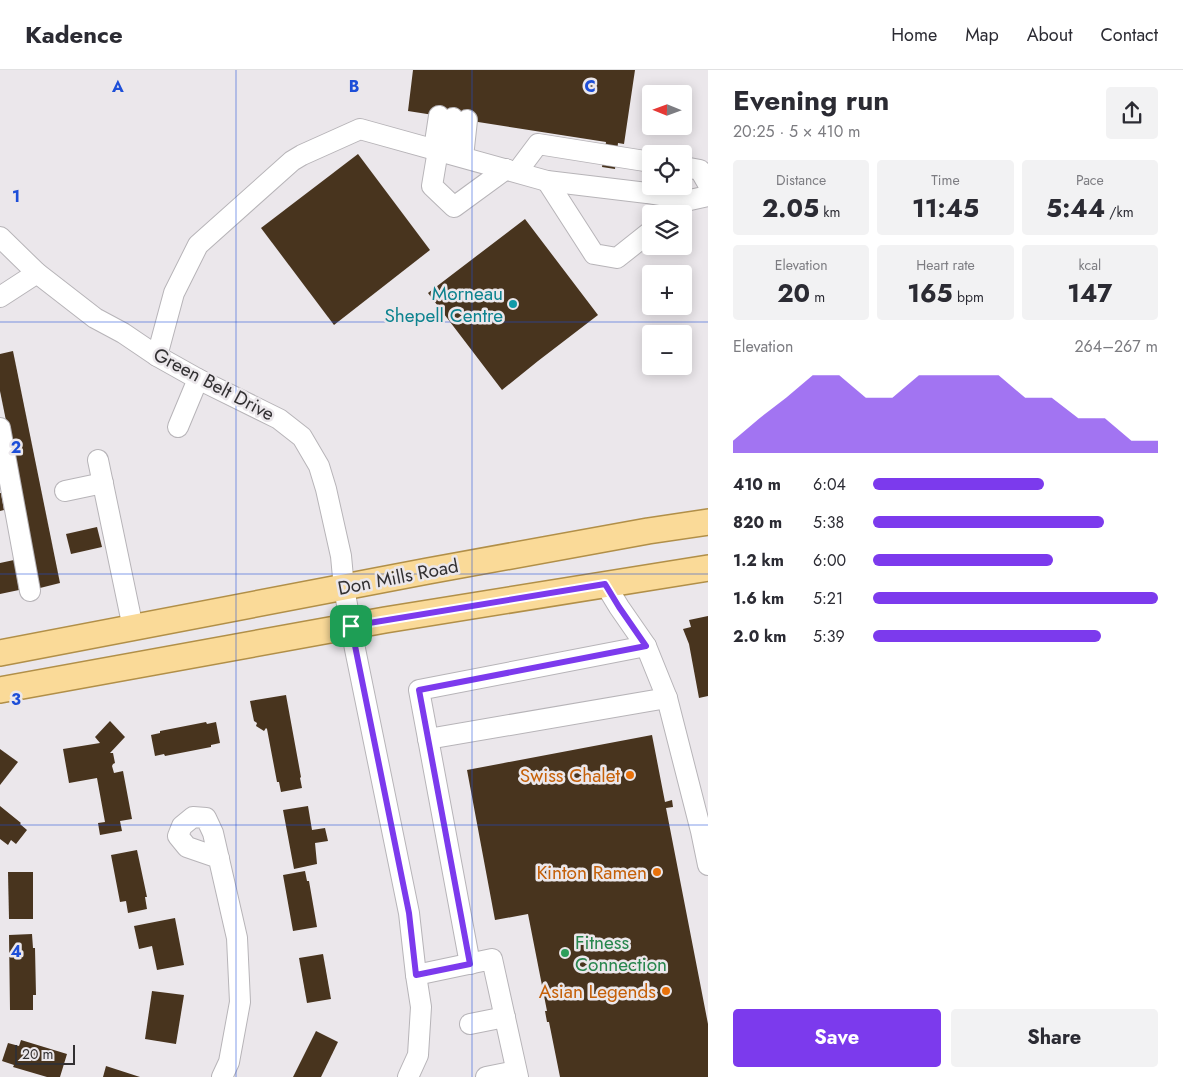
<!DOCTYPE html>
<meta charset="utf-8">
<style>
:root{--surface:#fff;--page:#f2f2f3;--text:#2b2b33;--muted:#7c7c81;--line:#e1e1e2;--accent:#7c3aed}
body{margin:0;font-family:Jost,sans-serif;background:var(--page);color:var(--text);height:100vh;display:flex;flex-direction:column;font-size:19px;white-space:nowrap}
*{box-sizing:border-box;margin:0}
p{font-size:16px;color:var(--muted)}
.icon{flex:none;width:28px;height:28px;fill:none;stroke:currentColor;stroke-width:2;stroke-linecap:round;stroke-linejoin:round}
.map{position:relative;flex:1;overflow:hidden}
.details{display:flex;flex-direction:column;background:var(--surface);width:475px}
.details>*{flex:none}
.needle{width:32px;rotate:271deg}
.fabs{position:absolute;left:642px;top:15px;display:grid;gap:10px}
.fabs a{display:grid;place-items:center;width:50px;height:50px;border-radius:5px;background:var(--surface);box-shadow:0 2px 12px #0003;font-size:25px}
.scale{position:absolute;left:15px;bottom:12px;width:60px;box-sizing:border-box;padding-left:5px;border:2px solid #323032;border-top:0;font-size:14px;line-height:18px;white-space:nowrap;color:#323032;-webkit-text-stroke:4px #ebe7eb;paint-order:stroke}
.pin{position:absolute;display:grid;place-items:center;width:42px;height:42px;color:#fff;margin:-21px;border-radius:10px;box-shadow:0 2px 8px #0006}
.round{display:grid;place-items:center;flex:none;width:52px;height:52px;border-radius:5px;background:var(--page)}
.overview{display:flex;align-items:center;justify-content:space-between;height:85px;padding:0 25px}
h1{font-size:28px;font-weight:700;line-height:38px}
.figures{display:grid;grid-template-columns:repeat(3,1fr);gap:8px;height:85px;padding:5px 25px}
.figures div{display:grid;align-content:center;border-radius:5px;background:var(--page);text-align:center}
.figures b{font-size:25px;font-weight:700}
.figures small{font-size:14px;font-weight:400}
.figures p{font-size:14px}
.chart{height:140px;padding:10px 25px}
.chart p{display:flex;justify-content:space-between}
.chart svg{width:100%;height:90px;margin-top:5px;fill:var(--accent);opacity:.7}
.button{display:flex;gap:10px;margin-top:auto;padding:10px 25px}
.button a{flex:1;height:58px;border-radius:5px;background:var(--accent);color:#fff;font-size:20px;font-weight:700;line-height:58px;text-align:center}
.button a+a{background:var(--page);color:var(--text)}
ul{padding:0 25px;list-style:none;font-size:16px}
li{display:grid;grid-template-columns:80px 60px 1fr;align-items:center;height:38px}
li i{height:12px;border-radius:6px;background:var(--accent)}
header{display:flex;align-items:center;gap:30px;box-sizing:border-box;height:70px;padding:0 25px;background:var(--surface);border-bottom:1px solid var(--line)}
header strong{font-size:24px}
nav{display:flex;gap:28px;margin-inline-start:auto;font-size:18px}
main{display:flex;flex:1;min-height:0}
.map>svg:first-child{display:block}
</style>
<header>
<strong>Kadence</strong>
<nav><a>Home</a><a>Map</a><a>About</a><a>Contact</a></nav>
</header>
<main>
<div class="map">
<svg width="708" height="1007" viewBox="0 0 708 1007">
<rect width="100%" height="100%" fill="#ebe7eb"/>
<!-- building -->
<g fill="#48341e">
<path d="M413 0H635L624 74 618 73 615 99 602 97 606 72 408 41Z"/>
<path d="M358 84 430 180 334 255 261 158Z"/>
<path d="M525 149 598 245 538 291 502 320 428 223Z"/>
<path d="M13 281 60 513 40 518 0 321V284Z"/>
<path d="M0 423H1L4 440 0 441Z"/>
<path d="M97 457 102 477 71 484 66 464Z"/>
<path d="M14 490 19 520 0 524V493Z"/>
<path d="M708 546V626L699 628 689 574 683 559 691 557 689 550Z"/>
<path d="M286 625 301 707 300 708 302 718 281 722 279 712H277L267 659 266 658 264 661 256 656 257 653 254 651 250 631Z"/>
<path d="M110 651 125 667 110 683H113L115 693 113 694 112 696 114 703 123 701 132 749 120 751 122 761 100 765 98 753 105 752 97 708 69 713 63 679 100 673 95 667Z"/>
<path d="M206 652 207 654 216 652 220 673 211 675V677L165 686 164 684 155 686 151 665 160 663V661Z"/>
<path d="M652 665 665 732 672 730 673 737 666 738 708 954V1007H560L549 952H547L545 941H547L528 844 495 850 467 700Z"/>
<path d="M0 679 18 692 0 715Z"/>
<path d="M0 736 21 753 20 754 27 760 16 774 11 770 8 775 0 769Z"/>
<path d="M308 736 312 760 325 758 328 771 315 773 317 794 294 799 283 740Z"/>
<path d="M137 780 147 827H145L147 839 128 843 126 831 120 832 111 785Z"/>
<path d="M305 801 307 811H309L317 857 293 861 283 805Z"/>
<path d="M8 802H33V849H9Z"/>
<path d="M175 848 184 895 157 900 152 876 139 879 134 856Z"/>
<path d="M32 864 33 878H35L36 925H33V940H10L9 865Z"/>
<path d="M323 884 331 929 307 933 299 888Z"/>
<path d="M152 921 184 925 176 974 145 969Z"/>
<path d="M316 961 338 972 321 1007H293Z"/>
<path d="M21 970 67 984 60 1007H47L13 997 14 995 2 991 8 973 19 976Z"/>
<path d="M106 996 140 1007H103Z"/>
</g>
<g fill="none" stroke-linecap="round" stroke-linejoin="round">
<!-- minor casing -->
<g stroke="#b7b4b8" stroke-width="22">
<g id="minor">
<path d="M434 79 439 46"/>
<path d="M438 80 432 116 454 137 506 99"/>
<path d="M448 83 453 48"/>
<path d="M463 87 467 50"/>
<path d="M684 97 700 100 708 114"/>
<path d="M517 102 538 74 651 92"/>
<path d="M547 111 594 184 617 188 651 161"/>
<path d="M0 167 37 203 95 248 123 263 157 286 198 309 279 349 302 367 319 396 326 419 341 486 344 518 355 579 409 843 416 905 421 937 418 985 408 1007"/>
<path d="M0 227 37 203"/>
<path d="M157 286 174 223 198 175 292 91 302 85 360 59 547 111 647 123 690 130 708 126"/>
<path d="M178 357 198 309"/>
<path d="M0 358 30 521"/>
<path d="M98 390 133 558"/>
<path d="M65 421 103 413"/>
<path d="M605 514 619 537 646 576 667 628 701 761 708 795"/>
<path d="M428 669 667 628"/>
<path d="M219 788 187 777 178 766 182 756 193 747 206 748 213 763 237 868 240 932 229 992 222 1007"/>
<path d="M470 894 419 620 646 576"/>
<path d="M416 905 492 889 518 1007"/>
<path d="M470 954 505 947"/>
<path d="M486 1007 516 1001"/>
</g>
</g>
<!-- major casing -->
<g stroke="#b18f48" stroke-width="28">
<g id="major">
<path d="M0 583 428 501 648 461 708 452"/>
<path d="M0 620 385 550 708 498"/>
</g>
</g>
<!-- minor -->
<use href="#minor" stroke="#fff" stroke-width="20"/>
<!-- major -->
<use href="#major" stroke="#fada98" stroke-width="25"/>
</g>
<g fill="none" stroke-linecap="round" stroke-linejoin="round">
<!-- route casing -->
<g stroke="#fff" stroke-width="10">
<path id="route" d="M605 514 619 537 646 576 419 620 470 894 416 905 409 843 351 556Z"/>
</g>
<!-- route -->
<use href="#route" stroke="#7c3aed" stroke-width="6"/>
</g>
<!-- grid -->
<path fill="none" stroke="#1d4ed8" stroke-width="1" stroke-opacity="0.55" d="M236 0V1007M472 0V1007M0 252H708M0 504H708M0 755H708"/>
<!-- markers -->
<circle fill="#0f9aa8" stroke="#ebe7eb" stroke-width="2" cx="513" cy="234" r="5"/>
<g fill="#e8710a" stroke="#ebe7eb" stroke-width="2">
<circle cx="630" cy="705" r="5"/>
<circle cx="657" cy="802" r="5"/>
<circle cx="666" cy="921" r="5"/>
</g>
<circle fill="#2e9e5b" stroke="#ebe7eb" stroke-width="2" cx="565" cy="883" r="5"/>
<g text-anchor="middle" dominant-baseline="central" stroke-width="5" stroke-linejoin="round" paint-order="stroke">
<!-- culture labels -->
<g font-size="19" fill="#0d838f" stroke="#ebe7eb" text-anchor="end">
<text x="503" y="223">Morneau<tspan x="503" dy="22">Shepell Centre</tspan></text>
</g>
<!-- street labels -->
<g font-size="19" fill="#323032" stroke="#ebe7eb">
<text transform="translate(214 314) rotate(28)">Green Belt Drive</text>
<text transform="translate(398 507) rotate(-11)">Don Mills Road</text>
</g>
<!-- food labels -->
<g font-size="19" fill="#c56008" stroke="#ebe7eb" text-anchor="end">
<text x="620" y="705">Swiss Chalet</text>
<text x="647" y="802">Kinton Ramen</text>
<text x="656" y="921">Asian Legends</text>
</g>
<!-- leisure labels -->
<g font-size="19" fill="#27864d" stroke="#ebe7eb" text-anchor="start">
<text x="575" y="872">Fitness<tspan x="575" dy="22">Connection</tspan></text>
</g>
</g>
<g font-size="16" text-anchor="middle" font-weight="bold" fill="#1d4ed8" stroke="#ebe7eb" stroke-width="5" stroke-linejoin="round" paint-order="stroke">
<text x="118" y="22">A</text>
<text x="354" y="22">B</text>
<text x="590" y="22">C</text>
<text x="16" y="132">1</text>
<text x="16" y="383">2</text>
<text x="16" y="635">3</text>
<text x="16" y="887">4</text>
</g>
</svg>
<div class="fabs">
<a><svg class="needle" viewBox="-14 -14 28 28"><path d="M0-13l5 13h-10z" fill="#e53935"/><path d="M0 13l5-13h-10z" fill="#7c7c81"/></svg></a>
<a><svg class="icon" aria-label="locate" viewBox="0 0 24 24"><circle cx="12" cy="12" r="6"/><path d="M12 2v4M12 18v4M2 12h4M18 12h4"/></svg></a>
<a><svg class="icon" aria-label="layers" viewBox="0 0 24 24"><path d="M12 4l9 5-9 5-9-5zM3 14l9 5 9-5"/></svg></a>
<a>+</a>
<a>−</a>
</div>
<div class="scale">20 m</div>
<div class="pin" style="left:351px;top:556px;background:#1e9e55"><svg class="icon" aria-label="arrive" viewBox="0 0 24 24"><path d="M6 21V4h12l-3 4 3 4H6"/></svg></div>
</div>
<section class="details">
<div class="overview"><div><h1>Evening run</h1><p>20:25 · 5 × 410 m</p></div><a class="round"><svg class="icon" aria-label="share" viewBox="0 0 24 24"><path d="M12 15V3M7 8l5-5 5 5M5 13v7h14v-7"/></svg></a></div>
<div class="figures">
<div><p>Distance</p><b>2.05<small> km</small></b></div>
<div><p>Time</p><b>11:45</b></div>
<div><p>Pace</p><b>5:44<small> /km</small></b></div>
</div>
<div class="figures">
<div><p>Elevation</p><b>20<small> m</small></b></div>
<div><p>Heart rate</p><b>165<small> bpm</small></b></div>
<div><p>kcal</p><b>147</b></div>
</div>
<div class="chart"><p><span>Elevation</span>264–267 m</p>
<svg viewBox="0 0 160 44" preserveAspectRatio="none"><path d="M0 44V38L10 27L20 17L30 6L40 6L50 17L60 17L70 6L80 6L90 6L100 6L110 17L120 17L130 27L140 27L150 38L160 38V44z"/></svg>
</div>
<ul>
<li><b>410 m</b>6:04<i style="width:60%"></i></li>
<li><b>820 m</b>5:38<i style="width:81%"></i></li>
<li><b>1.2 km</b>6:00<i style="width:63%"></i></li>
<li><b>1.6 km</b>5:21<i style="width:100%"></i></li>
<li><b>2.0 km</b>5:39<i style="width:80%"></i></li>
</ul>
<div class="button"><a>Save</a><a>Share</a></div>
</section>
</main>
